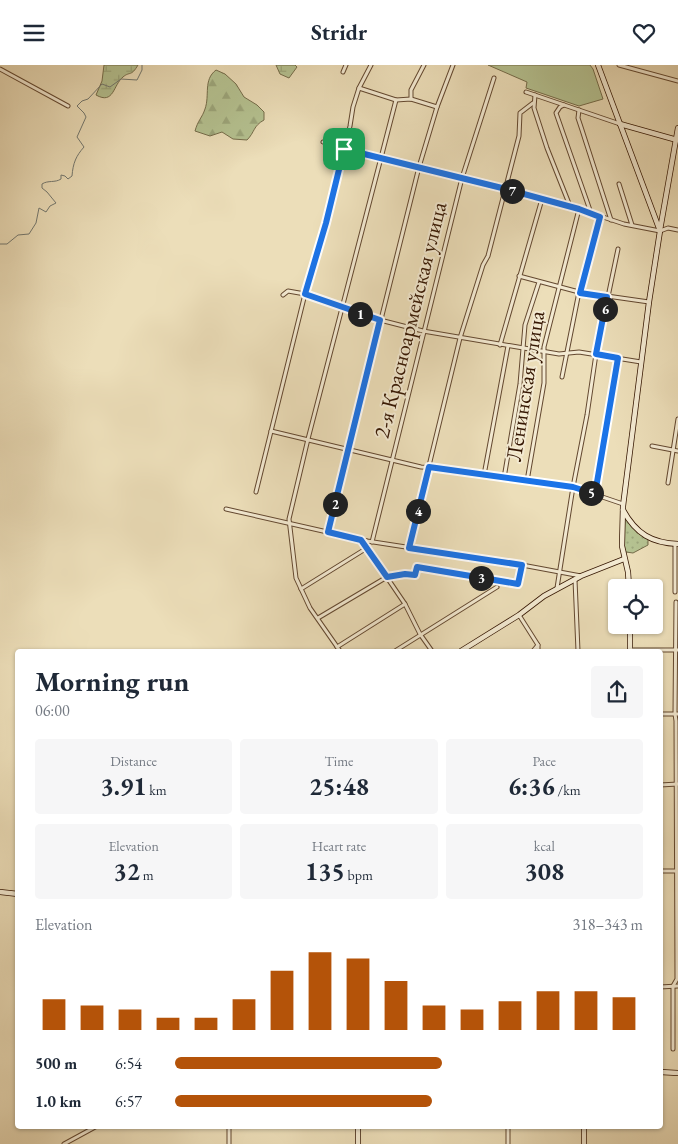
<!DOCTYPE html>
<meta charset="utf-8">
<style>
:root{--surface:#fff;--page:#f6f6f7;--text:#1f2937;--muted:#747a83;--accent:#b45309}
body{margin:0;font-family:"EB Garamond",serif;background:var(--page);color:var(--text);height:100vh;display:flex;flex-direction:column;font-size:19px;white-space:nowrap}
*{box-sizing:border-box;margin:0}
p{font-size:16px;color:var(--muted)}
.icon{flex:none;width:28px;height:28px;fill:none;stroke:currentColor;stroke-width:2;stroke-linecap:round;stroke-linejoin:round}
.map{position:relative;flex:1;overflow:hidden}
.side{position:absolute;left:15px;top:584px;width:648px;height:480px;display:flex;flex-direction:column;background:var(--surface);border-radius:5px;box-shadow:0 1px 4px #0004}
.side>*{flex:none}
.buttons{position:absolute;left:608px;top:514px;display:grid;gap:10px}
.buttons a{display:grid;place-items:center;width:55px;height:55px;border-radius:5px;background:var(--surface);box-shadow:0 1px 4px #0004;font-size:25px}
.pin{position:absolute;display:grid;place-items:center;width:42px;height:42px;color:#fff;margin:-21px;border-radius:10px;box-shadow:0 2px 8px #0006}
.km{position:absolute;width:25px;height:25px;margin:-12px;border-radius:50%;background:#222;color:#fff;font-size:14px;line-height:25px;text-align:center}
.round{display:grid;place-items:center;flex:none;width:52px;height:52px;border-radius:5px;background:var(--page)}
.head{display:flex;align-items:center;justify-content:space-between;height:85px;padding:0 20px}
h1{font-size:28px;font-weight:700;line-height:38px}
.stats{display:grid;grid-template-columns:repeat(3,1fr);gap:8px;height:85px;padding:5px 20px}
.stats div{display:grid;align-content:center;border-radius:5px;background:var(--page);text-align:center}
.stats b{font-size:25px;font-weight:700}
.stats small{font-size:14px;font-weight:400}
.stats p{font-size:14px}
.chart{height:140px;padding:10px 20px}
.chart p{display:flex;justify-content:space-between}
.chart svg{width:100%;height:90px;margin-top:5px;stroke:var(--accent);stroke-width:6}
ul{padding:0 20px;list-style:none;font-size:16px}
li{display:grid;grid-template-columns:80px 60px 1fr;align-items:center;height:38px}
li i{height:12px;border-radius:6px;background:var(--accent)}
header{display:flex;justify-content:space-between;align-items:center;height:65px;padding:0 20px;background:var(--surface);font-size:22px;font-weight:700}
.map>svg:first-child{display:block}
</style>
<header><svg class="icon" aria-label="menu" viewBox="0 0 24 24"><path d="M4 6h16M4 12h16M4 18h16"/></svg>Stridr<svg class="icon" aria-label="heart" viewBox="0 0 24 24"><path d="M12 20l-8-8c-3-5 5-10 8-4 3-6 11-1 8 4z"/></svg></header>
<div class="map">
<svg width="678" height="1079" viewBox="0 0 678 1079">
<defs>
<pattern id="grass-dots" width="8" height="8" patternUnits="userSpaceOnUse" patternTransform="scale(1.25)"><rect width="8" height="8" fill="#b5c291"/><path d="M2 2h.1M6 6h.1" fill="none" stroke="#9ca67b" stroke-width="1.8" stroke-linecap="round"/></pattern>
<pattern id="forest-firs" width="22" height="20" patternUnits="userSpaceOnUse" patternTransform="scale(1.25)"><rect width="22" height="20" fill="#b5c291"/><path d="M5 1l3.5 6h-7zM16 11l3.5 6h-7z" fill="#9ca67b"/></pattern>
<pattern id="wetland-marsh" width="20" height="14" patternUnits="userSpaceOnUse" patternTransform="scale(1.25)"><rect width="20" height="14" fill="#b5c291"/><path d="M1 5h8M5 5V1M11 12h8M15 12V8" fill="none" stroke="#9ca67b"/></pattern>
</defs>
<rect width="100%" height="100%" fill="#ecdeb9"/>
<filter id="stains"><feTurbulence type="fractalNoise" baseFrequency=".004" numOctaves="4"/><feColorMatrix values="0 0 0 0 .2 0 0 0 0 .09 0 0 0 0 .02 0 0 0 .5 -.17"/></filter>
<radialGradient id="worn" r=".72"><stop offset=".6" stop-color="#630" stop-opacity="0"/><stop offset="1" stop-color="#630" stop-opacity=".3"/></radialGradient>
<!-- grass -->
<path fill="url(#grass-dots)" stroke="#756c4a" d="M625 454 628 455 648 475V480L633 488 626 487 624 485V457Z"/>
<!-- forest -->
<path fill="url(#forest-firs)" stroke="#756c4a" d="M216 5 225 9 236 19 244 32 257 40 264 47V55C253 61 255 67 247 75L233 74 222 67 210 71 195 66C198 55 202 53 205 44 210 30 203 15 216 5Z"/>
<!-- wetland -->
<g fill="url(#wetland-marsh)" stroke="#756c4a">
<path d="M104 0H138C131 12 130 6 123 12 113 20 114 40 96 30L102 16Z"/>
<path d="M276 0H295L297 2 289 13 280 9Z"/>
</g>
<!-- pitch -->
<path fill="#b5c291" stroke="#756c4a" d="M488 0H590L593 4 603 34 579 41 526 23 527 17Z"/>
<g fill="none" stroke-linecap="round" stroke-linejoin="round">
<!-- stream -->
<path stroke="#737870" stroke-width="1" d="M0 179H7L18 170 29 169 36 158 39 143 46 147 50 141 56 138 47 127 42 123V119C48 115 55 118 61 114V110L65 111 68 114 72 111C73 98 76 91 84 82L77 72 86 52 84 48 77 41 82 36 88 34 102 19 110 22 121 14 137 15 142 5V0"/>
<!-- street casing -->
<g stroke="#634830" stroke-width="5">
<g id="street">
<path d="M619 0 678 16"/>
<path d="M0 4 68 41"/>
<path d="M343 7 346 0"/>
<path d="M359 23 396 35 411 34 437 42"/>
<path d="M526 27 620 59"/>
<path d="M535 30 534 43 547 83 570 141"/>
<path d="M411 34V25L424 0"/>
<path d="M564 40 560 42 556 48 591 148"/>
<path d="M579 45 578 53 582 65 611 155"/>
<path d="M323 77 344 84 506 124 579 144 624 159 660 166 668 163 678 165"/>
<path d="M619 119 632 160"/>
<path d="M519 211 579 227 649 237"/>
<path d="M283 230 288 226 305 229 380 255 423 266 559 289 579 287 641 297"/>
<path d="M500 280 542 134"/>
<path d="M562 312 579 227 600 152"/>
<path d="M271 366 421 402 441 403 573 422 623 439"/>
<path d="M652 381 678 386"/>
<path d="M484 410 508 281"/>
<path d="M504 413 520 319 525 260 539 217"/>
<path d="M527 416 544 318V282L579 144"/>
<path d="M668 418 678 354"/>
<path d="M256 427 305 229 326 159 336 120 350 61 353 42 359 23 371 0"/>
<path d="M595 429 618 293"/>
<path d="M226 444 367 476 522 500 581 511"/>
<path d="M328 467 419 102 437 42 453 0"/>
<path d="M367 476V483L405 539 420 569 432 586"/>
<path d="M372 477 462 113 494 13"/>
<path d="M675 479V527"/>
<path d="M409 483 460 273 483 200 488 191 519 71 520 48 533 38"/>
<path d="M575 515 578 586"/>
<path d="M557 523 573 422 587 350 596 289 618 184"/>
<path d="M301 524 367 483 362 475"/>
<path d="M519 550 538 580V586"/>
<path d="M318 553 387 512 405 509 415 510 417 502 518 519 522 500"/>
<path d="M337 582 405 539"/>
<path d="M630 585H678"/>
<path d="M340 586 310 543 296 513 289 454 308 374 396 35"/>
<path d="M395 586 497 522"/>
<path d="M533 586 538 580"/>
<path d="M660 649H678"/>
<path d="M660 720 678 719"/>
<path d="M660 806H677"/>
<path d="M660 922 678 921"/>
<path d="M673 984V921L677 914 676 656 675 649 676 537"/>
<path d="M64 1079 97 1061"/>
<path d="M229 1079V1061"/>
<path d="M508 1079V1061"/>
</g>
</g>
<!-- secondary casing -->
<g stroke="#351602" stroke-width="6">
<g id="secondary">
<path d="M598 0 660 166 649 237 623 441 622 481 628 507 629 522"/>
<path d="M620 59 677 75"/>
<path d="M660 165 678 63"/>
<path d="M623 445C636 469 652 478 678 479"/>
<path d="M630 560V586"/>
<path d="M461 586 519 550 544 531 581 511 624 494"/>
<path d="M0 827 18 829"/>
<path d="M660 1007 678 1008"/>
<path d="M358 1079V1061"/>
<path d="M584 1079V1061"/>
</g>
</g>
<!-- street -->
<use href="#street" stroke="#f3ead2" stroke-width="3"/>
<!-- secondary -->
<use href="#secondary" stroke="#f3ead2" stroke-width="4.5"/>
</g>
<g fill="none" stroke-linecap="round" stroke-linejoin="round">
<!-- route casing -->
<g stroke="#fff" stroke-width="10">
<path id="route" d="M344 84 506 124 579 144 600 152 580 228 607 232 596 289 618 293 595 429 573 422 429 402 409 483 522 500 518 519 417 502 415 510 405 509 387 512 361 475 328 467 380 255 305 229 326 158Z"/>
</g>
<!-- route -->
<use href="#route" stroke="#1a73e8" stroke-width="6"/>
</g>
<g text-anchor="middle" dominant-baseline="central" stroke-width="4" stroke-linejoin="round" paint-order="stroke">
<!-- street labels -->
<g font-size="22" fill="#351602" stroke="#f3ead2">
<text transform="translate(410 255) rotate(-76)">2-я Красноармейская улица</text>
<text transform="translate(525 321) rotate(-81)">Ленинская улица</text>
</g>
</g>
<rect width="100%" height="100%" filter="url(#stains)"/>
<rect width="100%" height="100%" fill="url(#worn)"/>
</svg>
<div class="buttons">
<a><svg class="icon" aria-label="locate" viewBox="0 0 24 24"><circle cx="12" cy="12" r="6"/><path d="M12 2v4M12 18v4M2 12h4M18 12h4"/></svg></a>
</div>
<div class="pin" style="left:344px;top:84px;background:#1e9e55"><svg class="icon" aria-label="arrive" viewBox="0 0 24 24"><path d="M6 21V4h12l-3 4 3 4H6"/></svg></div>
<b class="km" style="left:360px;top:249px">1</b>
<b class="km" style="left:335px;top:439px">2</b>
<b class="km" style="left:481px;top:513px">3</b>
<b class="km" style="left:418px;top:446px">4</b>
<b class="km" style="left:591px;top:428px">5</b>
<b class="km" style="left:605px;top:244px">6</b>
<b class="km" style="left:512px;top:126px">7</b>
<section class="side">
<div class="head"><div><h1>Morning run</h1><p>06:00</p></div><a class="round"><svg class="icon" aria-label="share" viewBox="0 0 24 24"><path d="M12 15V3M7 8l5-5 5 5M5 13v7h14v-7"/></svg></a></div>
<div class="stats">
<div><p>Distance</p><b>3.91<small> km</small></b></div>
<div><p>Time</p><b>25:48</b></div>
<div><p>Pace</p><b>6:36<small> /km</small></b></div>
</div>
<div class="stats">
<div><p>Elevation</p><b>32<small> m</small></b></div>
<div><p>Heart rate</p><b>135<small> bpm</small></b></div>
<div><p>kcal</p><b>308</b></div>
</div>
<div class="chart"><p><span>Elevation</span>318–343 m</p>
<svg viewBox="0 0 160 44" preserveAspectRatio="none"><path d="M5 44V29M15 44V32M25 44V34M35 44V38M45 44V38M55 44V29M65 44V15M75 44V6M85 44V9M95 44V20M105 44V32M115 44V34M125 44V30M135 44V25M145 44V25M155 44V28"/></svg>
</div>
<ul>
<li><b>500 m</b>6:54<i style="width:57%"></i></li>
<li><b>1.0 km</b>6:57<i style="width:55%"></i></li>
</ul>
</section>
</div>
